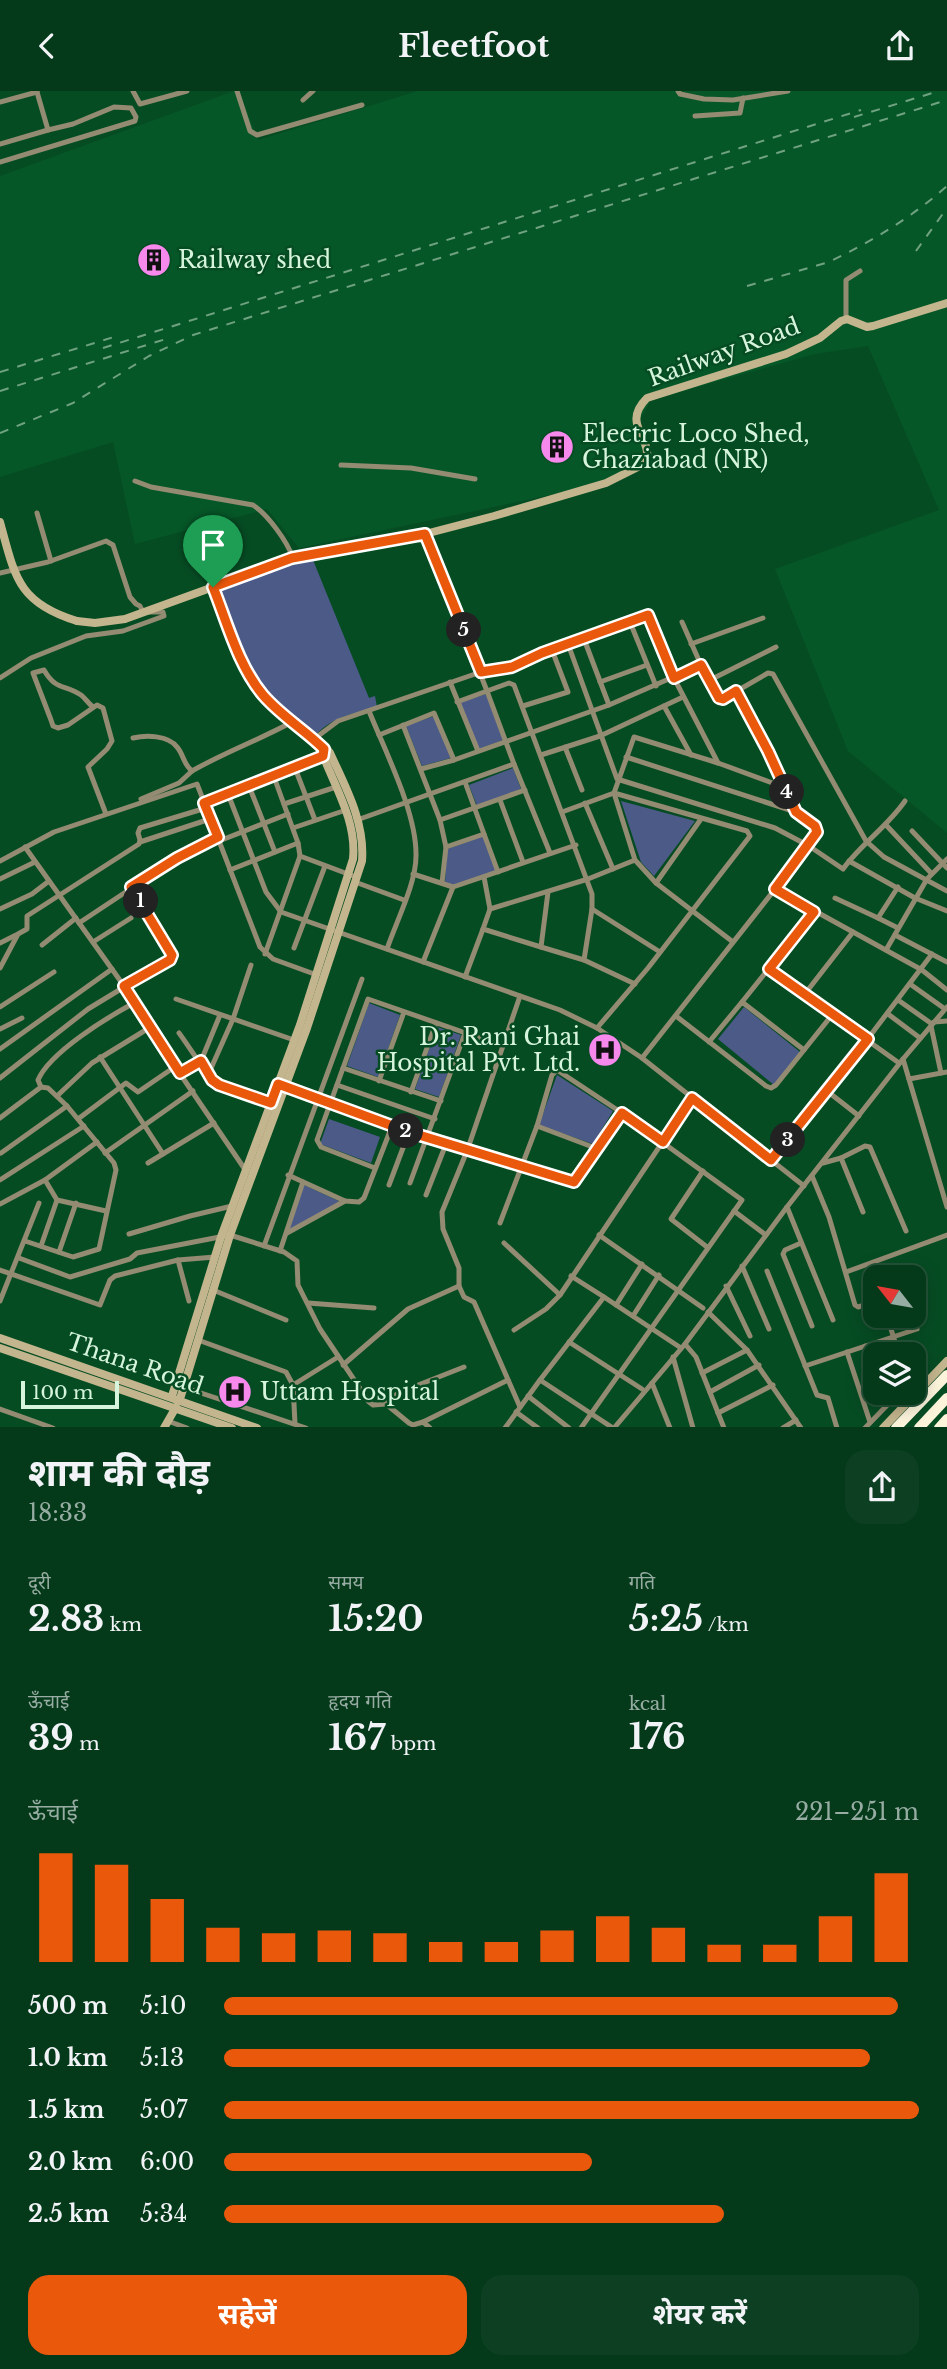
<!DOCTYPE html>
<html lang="hi">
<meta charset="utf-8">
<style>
:root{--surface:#04391a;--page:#0d4023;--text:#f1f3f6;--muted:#97aca2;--line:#255339;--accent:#ea580c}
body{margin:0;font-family:"Libre Baskerville","Noto Sans Devanagari",serif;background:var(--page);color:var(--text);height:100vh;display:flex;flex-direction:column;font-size:26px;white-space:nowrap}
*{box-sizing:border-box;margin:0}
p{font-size:23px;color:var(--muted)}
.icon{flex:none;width:38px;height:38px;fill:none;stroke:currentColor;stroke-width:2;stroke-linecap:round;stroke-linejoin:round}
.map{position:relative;height:1336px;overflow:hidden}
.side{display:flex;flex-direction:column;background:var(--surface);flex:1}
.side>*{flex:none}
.needle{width:46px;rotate:301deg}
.fabs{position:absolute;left:863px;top:1174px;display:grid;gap:14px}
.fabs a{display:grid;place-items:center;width:63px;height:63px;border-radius:14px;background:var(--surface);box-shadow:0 4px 18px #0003,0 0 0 2px var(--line);font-size:35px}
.scale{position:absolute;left:21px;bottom:18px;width:98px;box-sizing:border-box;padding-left:7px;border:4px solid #d6f5dc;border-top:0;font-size:19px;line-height:24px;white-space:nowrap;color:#d6f5dc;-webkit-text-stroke:5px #064c23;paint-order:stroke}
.pin{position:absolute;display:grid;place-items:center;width:60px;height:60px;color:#fff;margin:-72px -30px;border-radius:50% 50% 50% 0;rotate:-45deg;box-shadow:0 0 7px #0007}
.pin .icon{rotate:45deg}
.km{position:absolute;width:35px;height:35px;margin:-18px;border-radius:50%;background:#222;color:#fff;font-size:19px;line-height:35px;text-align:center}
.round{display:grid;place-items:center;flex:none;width:74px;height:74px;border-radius:21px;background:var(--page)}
.overview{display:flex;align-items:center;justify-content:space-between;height:119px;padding:0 28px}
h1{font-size:38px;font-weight:700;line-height:52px}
.figures{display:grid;grid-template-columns:repeat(3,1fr);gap:10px;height:119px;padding:7px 28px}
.figures div{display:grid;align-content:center}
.figures b{font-size:35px;font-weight:700}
.figures small{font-size:19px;font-weight:400}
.figures p{font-size:19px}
.chart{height:196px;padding:14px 28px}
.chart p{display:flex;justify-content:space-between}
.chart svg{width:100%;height:126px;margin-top:7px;stroke:var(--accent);stroke-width:6}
.button{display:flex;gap:14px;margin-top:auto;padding:14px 28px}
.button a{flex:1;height:80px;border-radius:21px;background:var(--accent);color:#fff;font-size:28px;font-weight:700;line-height:80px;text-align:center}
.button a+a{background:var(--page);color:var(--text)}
ul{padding:0 28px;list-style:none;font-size:23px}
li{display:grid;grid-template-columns:112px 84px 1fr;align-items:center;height:52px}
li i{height:18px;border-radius:9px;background:var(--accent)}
header{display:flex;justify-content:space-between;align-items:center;height:91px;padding:0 28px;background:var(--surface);font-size:32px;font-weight:700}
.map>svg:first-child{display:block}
</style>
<header><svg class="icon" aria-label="back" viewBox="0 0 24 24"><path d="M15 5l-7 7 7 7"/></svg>Fleetfoot<svg class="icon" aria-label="share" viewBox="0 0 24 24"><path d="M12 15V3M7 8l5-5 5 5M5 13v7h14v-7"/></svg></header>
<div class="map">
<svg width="947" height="1337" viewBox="0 0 947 1337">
<rect width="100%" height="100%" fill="#064c23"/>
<!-- built -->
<path fill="#065728" d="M234 0H239L258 49 418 0H947V742L848 660 775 478 939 419 868 255 815 263 651 309 640 329 654 374 574 399 299 457 267 418 135 453 113 351 0 386V85Z"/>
<!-- green -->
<g fill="#4c5a88">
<path d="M313 469 369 607 375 605 377 616C353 623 330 626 313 647L262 599 246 568 218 500V497L273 479Z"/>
<path d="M486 603 503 649 479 658 459 612Z"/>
<path d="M434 625 451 667 422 675 406 635Z"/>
<path d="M513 677 521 698 477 715 469 694Z"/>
<path d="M621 710 695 730 654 785 641 771Z"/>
<path d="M484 745 496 780 453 794 445 792 447 758Z"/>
<path d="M369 912 400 924 378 986 347 975Z"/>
<path d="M744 916 800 961 774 994 718 948Z"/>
<path d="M437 936 461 944 439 1006 415 998Z"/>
<path d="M557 984 613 1020 593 1053 539 1034Z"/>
<path d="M329 1028 380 1046 371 1072 320 1053Z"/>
<path d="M304 1094 341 1111 289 1139Z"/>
</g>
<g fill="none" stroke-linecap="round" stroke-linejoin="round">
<!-- street -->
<g stroke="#938b72" stroke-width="5">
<path d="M133 0 140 13 187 0"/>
<path d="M237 0 250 40 257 44 362 14"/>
<path d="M678 0 680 3 704 8 733 9 788 0"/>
<path d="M303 9 313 0"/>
<path d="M0 11 37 1"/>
<path d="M695 25 740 22 743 7"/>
<path d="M0 53 48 39 37 1"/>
<path d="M0 71 135 30 136 26 131 17 114 16 73 33 48 39"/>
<path d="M846 229V189L860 180"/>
<path d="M341 374 411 377 475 388"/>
<path d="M135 390 151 396 253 414C268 424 287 450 293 467"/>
<path d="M37 422 51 470"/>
<path d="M425 443 487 600 509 592 514 594 592 803V818L584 869 635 893"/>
<path d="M0 482 48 471 106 450 113 454 130 506 136 513 140 515 143 521H163L164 525 123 540 86 545 31 567 0 587"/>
<path d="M630 531 656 595"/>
<path d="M682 531 708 590 719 607 723 608 768 582 773 583 866 750 884 766 947 800"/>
<path d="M584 548 609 614"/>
<path d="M568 553 617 688 775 737 809 755 843 778C861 753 887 736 905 710"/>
<path d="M691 553 763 527"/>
<path d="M708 590 776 556"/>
<path d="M450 591 478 660"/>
<path d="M600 591 647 574"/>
<path d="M736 600 786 697"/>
<path d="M457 611 487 600 514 673"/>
<path d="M523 615 568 601 552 559"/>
<path d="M664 615 691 664"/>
<path d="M93 616C89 613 85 607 81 604 65 593 56 600 44 579L33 582 51 629 53 635 58 637 68 634 97 614 103 617 112 650 107 658 88 676 106 723"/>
<path d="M369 620C385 660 417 722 416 765 416 793 396 831 387 858"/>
<path d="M403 634 440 729 446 756 442 792"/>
<path d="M379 644 434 622 454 669 421 678"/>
<path d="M133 647C146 644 168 644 177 656 184 664 183 673 192 680 225 661 259 649 292 631"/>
<path d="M314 648 338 630 481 581 512 576 542 562 646 524 651 526 674 587 718 672"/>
<path d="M565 656 582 699"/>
<path d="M541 664 600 645 683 606"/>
<path d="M626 666 796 721 815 735 817 741 809 755 642 967"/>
<path d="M454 669 609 614 701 574"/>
<path d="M295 677 315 729"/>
<path d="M274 686 298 752 300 765 356 786"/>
<path d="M465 691 484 743"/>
<path d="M249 695 275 761"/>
<path d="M228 703 266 801 281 821 560 919 597 937 642 967 804 1095"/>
<path d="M141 708 179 692 192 680"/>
<path d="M500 709 523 771"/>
<path d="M204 712 325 664"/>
<path d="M585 712 613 778"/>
<path d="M284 713 336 696"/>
<path d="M562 721 614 702 635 769 656 792 701 728"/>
<path d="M357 729 514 673 550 762"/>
<path d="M440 729 525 699"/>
<path d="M886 734 931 782"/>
<path d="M293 737 346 719"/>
<path d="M912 740 947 777"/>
<path d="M219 750 288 723"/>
<path d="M140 751 210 728"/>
<path d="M25 756 124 895 149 937 246 1080"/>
<path d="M446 756 484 743 498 781"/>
<path d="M0 770 54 741 197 693 260 856 273 868 317 884"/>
<path d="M849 770 915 807 947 820"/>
<path d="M230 779 298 752"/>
<path d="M413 783 453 796"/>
<path d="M484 786 490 818 483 838 541 856 548 801"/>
<path d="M0 788 35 771"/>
<path d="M355 791 404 809"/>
<path d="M656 792 733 851"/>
<path d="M775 798 922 879 947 899"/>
<path d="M835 807 878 827 898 796"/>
<path d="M0 818 32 803 49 790"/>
<path d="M490 818 588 788 635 769"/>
<path d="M592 818 660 861"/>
<path d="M878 827 898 837"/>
<path d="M79 832 177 767 218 746"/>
<path d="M895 844 947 871"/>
<path d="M93 851 131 827"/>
<path d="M0 852 16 844"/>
<path d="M42 854 76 827"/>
<path d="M541 856 584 869"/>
<path d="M294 857 325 775"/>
<path d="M886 859 927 788 947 768"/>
<path d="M265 863 300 765"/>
<path d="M423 871 453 796 576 754"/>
<path d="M0 877 18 843 27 838V825L139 753 140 749 138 742 140 737 206 717"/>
<path d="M769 879 832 924"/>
<path d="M465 886 483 838"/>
<path d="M910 893 945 918"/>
<path d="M804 904 853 841"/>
<path d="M176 908 294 949"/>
<path d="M898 909 932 933"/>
<path d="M742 911 814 821"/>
<path d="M0 916 54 881"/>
<path d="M888 923 920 947"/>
<path d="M676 925 766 995 771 997 776 994 804 959 742 911 709 951"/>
<path d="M934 931 947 930"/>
<path d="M931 935 941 982"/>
<path d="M597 937 648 877 750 745 747 740 614 702 634 646 718 672 786 697 796 721"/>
<path d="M0 938 22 927"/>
<path d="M179 942C189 955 207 986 219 994L271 1012"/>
<path d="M0 958 112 878"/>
<path d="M804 959 832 924 899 972"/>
<path d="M100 966 163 1063"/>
<path d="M903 968 947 1116"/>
<path d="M343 977 441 1010"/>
<path d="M180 982 201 970 220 924"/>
<path d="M208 984 233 928 251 874"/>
<path d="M0 987 88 918 172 867 171 862 131 796"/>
<path d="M909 988 947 981"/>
<path d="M379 990 404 921"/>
<path d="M337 994 435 1028"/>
<path d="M41 996 38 989C50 961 108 926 134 912"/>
<path d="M285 996 409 1041 574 1091 622 1022"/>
<path d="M827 1000 859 1025"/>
<path d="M411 1001 436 932"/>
<path d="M57 1005 92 972 149 937"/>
<path d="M0 1027 41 996 48 997 67 1015 114 1072 116 1079 99 1158 73 1166 25 1150"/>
<path d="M78 1028 126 992 138 1001 176 975"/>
<path d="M537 1035 598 1058"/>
<path d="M97 1051 45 1089 57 1109 106 1120"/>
<path d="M1 1062 67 1015"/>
<path d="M105 1062 193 1000"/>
<path d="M841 1067 863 1121"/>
<path d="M771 1069 857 962 932 863"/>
<path d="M148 1072 214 1032"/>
<path d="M823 1072 841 1067 865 1055 870 1056 906 1140"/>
<path d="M375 1077 321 1056 317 1049 368 908 503 955"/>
<path d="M703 1080 671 1128 707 1156"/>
<path d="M288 1084 345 1110 359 1111 364 1107 392 1035"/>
<path d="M812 1085 829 1126 855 1214 858 1216 875 1211"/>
<path d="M0 1089 84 1035"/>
<path d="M410 1092 465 942"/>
<path d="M389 1094 409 1041"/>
<path d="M426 1104 446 1053"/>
<path d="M0 1113 45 1089"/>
<path d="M787 1116 833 1229"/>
<path d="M734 1120 766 1144"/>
<path d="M500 1132 537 1035 552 984 557 979 622 1022 742 1109 581 1337"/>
<path d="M287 1142 345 1110"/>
<path d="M129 1143 190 1125 232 1115"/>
<path d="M599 1144 703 1217"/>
<path d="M504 1152 560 1204"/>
<path d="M801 1152 785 1159 783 1163 812 1235"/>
<path d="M41 1155 57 1109"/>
<path d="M264 1155 362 888"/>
<path d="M280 1160 303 1091"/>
<path d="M59 1161 76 1112"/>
<path d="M19 1167 70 1186 130 1168 137 1162 230 1144 284 1161 297 1170 298 1194 320 1238 369 1311 373 1314 386 1313 409 1332 413 1334 423 1331 430 1337"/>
<path d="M178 1169 189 1210"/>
<path d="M742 1175 769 1238"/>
<path d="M0 1179 100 1214 110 1189 115 1185 178 1169 215 1166"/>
<path d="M767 1180 817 1304 828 1307 837 1337"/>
<path d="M846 1181 947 1144"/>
<path d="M726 1195 750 1245"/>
<path d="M213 1199 286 1229"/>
<path d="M604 1206 681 1257"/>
<path d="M0 1210 39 1112"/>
<path d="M308 1212 374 1217"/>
<path d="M616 1214 642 1173"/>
<path d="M708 1221 747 1259 801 1337"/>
<path d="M633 1225 659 1184"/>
<path d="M887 1225 899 1264"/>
<path d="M514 1239 546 1218 560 1204 692 1007"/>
<path d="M198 1249 286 1281 293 1294 295 1333"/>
<path d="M569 1251 642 1298"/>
<path d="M685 1253 696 1266 724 1337"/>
<path d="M865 1255 875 1283"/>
<path d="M847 1261 870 1331"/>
<path d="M673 1266 693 1337"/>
<path d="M343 1274 408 1218 459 1195"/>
<path d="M805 1275 917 1238"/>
<path d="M702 1282 747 1259"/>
<path d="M540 1289 604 1206 571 1185"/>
<path d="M652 1292 670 1337"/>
<path d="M293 1294 338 1266"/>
<path d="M183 1296 306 1337"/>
<path d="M710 1301 759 1274"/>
<path d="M882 1302 886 1315"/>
<path d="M528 1305 569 1337"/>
<path d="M381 1312 403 1300 464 1276"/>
<path d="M520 1316 474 1211 464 1206 459 1195V1177L443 1138 442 1121 467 1060 520 905"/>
<path d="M0 1318 53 1337"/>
<path d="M516 1321 538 1337"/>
<path d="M718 1322 773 1294"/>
<path d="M168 1330 187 1337"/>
<path d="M423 1331 508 1289"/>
<path d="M505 1337 540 1289 613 1337"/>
<path d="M614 1337 685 1253 787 1116 903 968 947 916"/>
<path d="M783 1337 796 1329"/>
<path d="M865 1337 899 1302"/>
</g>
<!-- secondary -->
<g stroke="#c3b58d" stroke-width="8">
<path d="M213 496 245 575 262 602 324 658"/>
<path d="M77 530 95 532 125 528 293 467 425 443 494 425 606 392 646 372C654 347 620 334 647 307L786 263 820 247 841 230 847 228 867 236 873 235 947 212"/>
<path d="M0 1247 257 1337"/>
<path d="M0 1257 232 1337"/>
<path d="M172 1305 221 1146 300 934 353 768C357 731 335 696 322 662L324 658"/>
<path d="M180 1308 230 1144 307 937 362 770C365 731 346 697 330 662L327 658H324"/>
<path d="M164 1337 176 1316"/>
<path d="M883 1337 947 1270"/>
</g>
<!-- highway -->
<g stroke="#fcf4db" stroke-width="10">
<path d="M896 1337 947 1284"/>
<path d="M919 1337 947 1307"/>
<path d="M939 1337 947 1328"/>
</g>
<!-- rail -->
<g stroke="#70a281" stroke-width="2" stroke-dasharray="9 9" stroke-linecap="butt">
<path d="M854 26 939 0"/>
<path d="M916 160 947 117"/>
<path d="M747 195 829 171C872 150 911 127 947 95"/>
<path d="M103 257 861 19"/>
<path d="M0 281 114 246"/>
<path d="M0 300 169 247"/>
<path d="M0 342 73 312 149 265 193 244 947 9"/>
</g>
<!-- secondary-bridge -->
<path stroke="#c3b58d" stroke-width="8" d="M0 431C15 486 18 512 77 530"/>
</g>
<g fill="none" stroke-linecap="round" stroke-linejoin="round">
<!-- route casing -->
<g stroke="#fff" stroke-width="14">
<path id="route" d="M425 443 481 581 512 576 542 562 648 524 674 587 701 574 719 607 723 608 736 600 768 660 796 721 815 735 817 741 775 798 814 821 769 878 868 948 771 1069 692 1007 663 1051 622 1022 574 1091 409 1041 278 993 271 1012 219 994 212 989 201 970 180 982 124 895 170 869 172 864 131 796 177 767 218 746 204 712 323 665 324 658C305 639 281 625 263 604 238 574 227 531 213 496L292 467Z"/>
</g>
<!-- route -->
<use href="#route" stroke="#ea580c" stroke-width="9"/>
</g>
<!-- icons -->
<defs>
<g id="building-disc" transform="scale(1.75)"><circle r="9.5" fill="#f788ec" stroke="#064c23"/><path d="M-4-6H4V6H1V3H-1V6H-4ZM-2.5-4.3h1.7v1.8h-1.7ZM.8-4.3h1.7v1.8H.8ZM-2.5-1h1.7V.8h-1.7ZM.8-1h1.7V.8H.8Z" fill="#111"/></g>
<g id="hospital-disc" transform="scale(1.75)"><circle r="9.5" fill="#f788ec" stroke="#064c23"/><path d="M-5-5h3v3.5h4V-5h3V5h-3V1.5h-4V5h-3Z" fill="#111"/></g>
</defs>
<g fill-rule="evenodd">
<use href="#building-disc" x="154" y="169"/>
<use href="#building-disc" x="557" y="356"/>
<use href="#hospital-disc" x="605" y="959"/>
<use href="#hospital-disc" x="235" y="1301"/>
</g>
<g text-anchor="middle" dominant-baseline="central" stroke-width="5" stroke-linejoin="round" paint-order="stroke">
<!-- poi labels -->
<g font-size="23" fill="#d6f5dc" stroke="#064c23" text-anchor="start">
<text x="178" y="169">Railway shed</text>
<text x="582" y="343">Electric Loco Shed,<tspan x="582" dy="26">Ghaziabad (NR)</tspan></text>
<text x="580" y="946" text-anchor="end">Dr. Rani Ghai<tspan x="580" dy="26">Hospital Pvt. Ltd.</tspan></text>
<text x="260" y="1301">Uttam Hospital</text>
</g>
<!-- street labels -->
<g font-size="23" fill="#d6f5dc" stroke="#064c23">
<text transform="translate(724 261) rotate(-20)">Railway Road</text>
<text transform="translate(135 1273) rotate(19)">Thana Road</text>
</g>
</g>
</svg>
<div class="fabs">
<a><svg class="needle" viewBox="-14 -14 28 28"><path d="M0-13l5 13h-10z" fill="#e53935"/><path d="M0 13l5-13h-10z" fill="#97aca2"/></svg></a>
<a><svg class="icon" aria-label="layers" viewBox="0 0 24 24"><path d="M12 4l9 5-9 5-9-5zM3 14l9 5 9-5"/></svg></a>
</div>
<div class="scale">100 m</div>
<div class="pin" style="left:213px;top:496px;background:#1e9e55"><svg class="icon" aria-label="arrive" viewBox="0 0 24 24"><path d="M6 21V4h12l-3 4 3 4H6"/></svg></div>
<b class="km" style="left:141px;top:810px">1</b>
<b class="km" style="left:406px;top:1040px">2</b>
<b class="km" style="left:788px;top:1049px">3</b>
<b class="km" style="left:787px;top:701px">4</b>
<b class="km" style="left:464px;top:539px">5</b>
</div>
<section class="side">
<div class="overview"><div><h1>शाम की दौड़</h1><p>18:33</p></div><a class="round"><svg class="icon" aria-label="share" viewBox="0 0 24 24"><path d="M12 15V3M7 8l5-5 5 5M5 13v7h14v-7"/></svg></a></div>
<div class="figures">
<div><p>दूरी</p><b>2.83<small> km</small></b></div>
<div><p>समय</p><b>15:20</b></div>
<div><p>गति</p><b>5:25<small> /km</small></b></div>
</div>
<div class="figures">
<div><p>ऊँचाई</p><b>39<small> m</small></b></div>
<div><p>हृदय गति</p><b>167<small> bpm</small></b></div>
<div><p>kcal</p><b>176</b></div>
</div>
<div class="chart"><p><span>ऊँचाई</span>221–251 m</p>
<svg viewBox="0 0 160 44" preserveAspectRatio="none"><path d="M5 44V6M15 44V10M25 44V22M35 44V32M45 44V34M55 44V33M65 44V34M75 44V37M85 44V37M95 44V33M105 44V28M115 44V32M125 44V38M135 44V38M145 44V28M155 44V13"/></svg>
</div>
<ul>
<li><b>500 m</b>5:10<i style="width:97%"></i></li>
<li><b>1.0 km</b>5:13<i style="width:93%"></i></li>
<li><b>1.5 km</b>5:07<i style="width:100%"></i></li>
<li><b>2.0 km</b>6:00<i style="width:53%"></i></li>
<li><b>2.5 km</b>5:34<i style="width:72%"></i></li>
</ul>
<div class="button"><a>सहेजें</a><a>शेयर करें</a></div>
</section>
